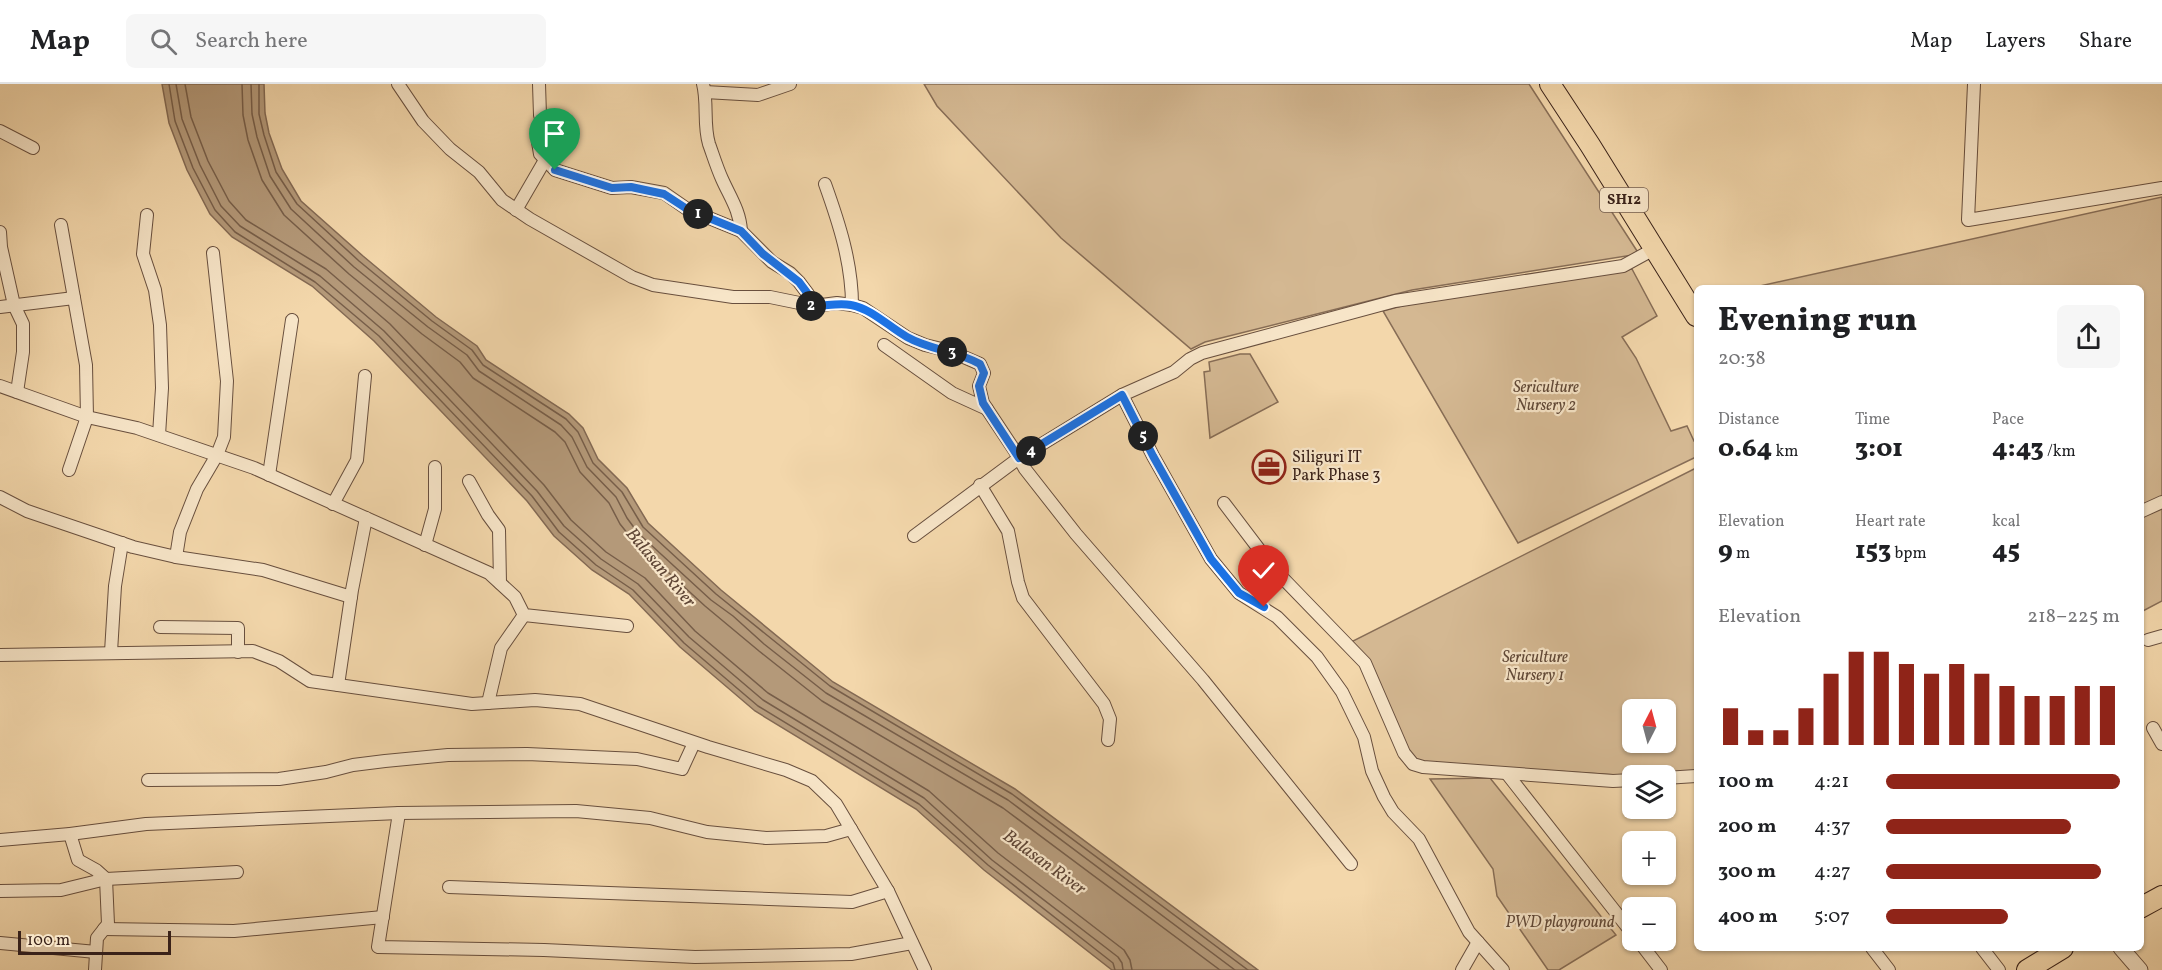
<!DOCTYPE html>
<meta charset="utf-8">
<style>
:root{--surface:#fff;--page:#f6f6f6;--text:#202124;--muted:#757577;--line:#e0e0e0;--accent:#8f2418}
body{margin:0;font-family:Vollkorn,serif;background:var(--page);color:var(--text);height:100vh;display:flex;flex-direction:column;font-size:22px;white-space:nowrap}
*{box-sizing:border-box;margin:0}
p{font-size:20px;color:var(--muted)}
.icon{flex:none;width:33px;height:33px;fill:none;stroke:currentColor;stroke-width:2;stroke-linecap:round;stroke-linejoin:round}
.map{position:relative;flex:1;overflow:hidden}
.panel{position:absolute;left:1694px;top:201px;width:450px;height:666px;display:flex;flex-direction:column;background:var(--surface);border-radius:9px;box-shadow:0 2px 4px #0004}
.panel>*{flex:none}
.needle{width:39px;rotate:6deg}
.tools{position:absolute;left:1622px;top:615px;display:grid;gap:12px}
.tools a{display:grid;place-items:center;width:54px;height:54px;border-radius:9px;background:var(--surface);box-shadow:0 2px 4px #0004;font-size:30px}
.scale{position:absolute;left:18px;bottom:15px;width:153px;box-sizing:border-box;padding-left:6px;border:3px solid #3a2219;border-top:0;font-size:16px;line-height:21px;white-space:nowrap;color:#3a2219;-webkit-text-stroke:4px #f7e5c8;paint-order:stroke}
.pin{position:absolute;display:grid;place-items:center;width:51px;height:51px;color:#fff;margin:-62px -26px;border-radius:50% 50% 50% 0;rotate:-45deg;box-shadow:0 0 6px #0007}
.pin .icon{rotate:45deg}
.km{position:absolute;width:30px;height:30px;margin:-15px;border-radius:50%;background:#222;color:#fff;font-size:16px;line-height:30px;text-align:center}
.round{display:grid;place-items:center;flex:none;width:63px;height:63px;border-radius:9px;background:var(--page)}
.summary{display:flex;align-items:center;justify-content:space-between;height:102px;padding:0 24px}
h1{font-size:33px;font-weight:800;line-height:45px}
.metrics{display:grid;grid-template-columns:repeat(3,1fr);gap:9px;height:102px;padding:6px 24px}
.metrics div{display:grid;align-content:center}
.metrics b{font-size:26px;font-weight:800}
.metrics small{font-size:16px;font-weight:400}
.metrics p{font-size:16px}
.chart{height:168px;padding:12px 24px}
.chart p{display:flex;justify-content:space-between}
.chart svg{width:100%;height:108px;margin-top:6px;stroke:var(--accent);stroke-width:6}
ul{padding:0 24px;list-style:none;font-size:20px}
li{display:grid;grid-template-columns:96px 72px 1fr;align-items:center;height:45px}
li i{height:15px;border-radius:8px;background:var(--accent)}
header{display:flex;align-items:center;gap:36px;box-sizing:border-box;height:84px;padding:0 30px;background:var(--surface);border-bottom:2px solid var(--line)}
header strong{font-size:28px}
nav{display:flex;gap:33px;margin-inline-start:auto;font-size:21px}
.search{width:420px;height:54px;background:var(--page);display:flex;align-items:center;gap:15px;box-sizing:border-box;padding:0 21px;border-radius:9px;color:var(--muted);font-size:22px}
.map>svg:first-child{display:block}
</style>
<header>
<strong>Map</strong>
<div class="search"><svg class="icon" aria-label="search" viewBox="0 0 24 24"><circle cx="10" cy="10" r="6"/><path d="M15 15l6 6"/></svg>Search here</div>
<nav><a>Map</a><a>Layers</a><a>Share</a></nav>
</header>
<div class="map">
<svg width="2162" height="886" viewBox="0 0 2162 886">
<rect width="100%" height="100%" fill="#f3d7ab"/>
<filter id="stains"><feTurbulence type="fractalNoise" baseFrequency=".00333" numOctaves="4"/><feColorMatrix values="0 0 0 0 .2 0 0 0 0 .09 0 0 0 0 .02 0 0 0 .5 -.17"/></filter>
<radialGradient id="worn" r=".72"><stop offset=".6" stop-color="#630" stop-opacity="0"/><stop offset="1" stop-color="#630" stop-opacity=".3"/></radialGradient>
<!-- green -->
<g fill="#d4b892" stroke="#876d56" stroke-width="1.5" fill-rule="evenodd">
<path d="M924 0H1529L1639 170 1412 206 1205 258 1191 265 1061 154 937 22Z"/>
<path d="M2162 113V517L2141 528 2140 204H1751Z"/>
<path d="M1632 185 1657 232 1622 253 1636 274 1671 347 1687 342 1694 357 1696 356V373L1518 459 1383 227 1409 220Z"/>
<path d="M1240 270H1250L1278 318 1210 354 1204 288 1210 287 1209 278Z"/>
<path d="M1696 384V687L1632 692 1415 678 1351 558ZM1632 626H1665V658H1632Z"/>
<path d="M1490 694 1616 851 1559 886H1548L1497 812 1493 785 1430 695Z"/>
</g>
<!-- water -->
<path fill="#b49979" stroke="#836953" stroke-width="1.5" d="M162 0H264L265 29 269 49 282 85 301 117 363 172 436 233 477 262 486 276 569 330 583 344 598 375 627 404 648 439 721 506 833 598 1015 705 1258 886H1112L984 786 916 725 755 627 680 563 629 510 592 486 554 452 527 417 374 257 312 202 232 153 210 130 187 86 169 39Z"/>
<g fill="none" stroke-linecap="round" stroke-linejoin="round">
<!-- shore -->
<g stroke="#775e49" stroke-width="1.5">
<path d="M169 0 175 37 193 84 215 126 235 148 315 198 379 252 532 412 559 448 596 481 633 506 684 559 758 622 919 720 988 781 1113 879 1115 886"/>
<path d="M176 0 182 35 200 81 221 122 240 142 320 192 384 247 537 407 564 442 601 475 638 500 689 553 763 616 924 714 992 776 1118 873 1122 879 1123 886"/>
<path d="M185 0 191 33 208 77 229 117 246 136 326 185 390 240 544 401 571 436 606 468 645 494 695 547 768 609 929 707 998 769 1124 866 1130 876 1132 886"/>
<path d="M242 0 243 31 248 56 262 96 284 131 349 190 422 250 460 278 473 294 555 348 565 358 580 388 609 419 620 440 632 455 705 522 759 567 822 617 1003 724 1220 886"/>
<path d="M251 0 252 30 257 53 270 92 291 125 354 183 428 243 467 271 479 287 561 341 572 353 587 383 616 413 627 434 638 449 711 516 733 532 764 560 826 609 1008 716 1235 886"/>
<path d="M259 0V30L264 51 276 88 297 120 359 177 432 237 472 266 483 281 566 335 578 348 593 379 622 408 643 443 716 510 830 602 1012 710 1248 886"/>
</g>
<!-- minor casing -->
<g stroke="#684f3e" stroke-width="14">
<g id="minor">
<path d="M398 0 423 37 450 65 479 88 502 116 530 135 632 193 653 201 733 213H770L814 222 837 219 852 221 863 224 908 254 925 261 950 267 980 280 984 289 979 302 983 319 1015 367 1025 385 1076 450 1203 596 1351 780"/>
<path d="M539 0 540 31 542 37 538 58 540 70 555 86 612 104 631 103 664 109 687 125 741 147 772 178 790 189 799 198 808 210 810 222"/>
<path d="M703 0C708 19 703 40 709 60 713 71 717 84 722 95 730 113 740 127 741 147"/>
<path d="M1974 0 1968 136 2162 104"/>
<path d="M705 8 758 11 790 0"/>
<path d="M0 47 33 64"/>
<path d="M825 100C839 139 852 179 852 221"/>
<path d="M516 126 545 76"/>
<path d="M147 131 143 170 155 206 160 241 162 304 159 351"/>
<path d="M61 141 86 281 87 333 69 386"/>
<path d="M0 148 1 163 14 221 23 240V268L17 308"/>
<path d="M0 223 74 214"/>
<path d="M884 261 952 309 987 325"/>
<path d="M0 302 87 333 137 344 254 384 489 489 515 513 524 531 627 542"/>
<path d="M1122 311 1153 372 1211 475 1239 509 1277 533 1317 573 1342 608 1364 653 1372 687 1384 713 1393 728 1419 755 1469 848 1503 886"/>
<path d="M269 391 292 236"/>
<path d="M469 397 488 431 499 446 500 499"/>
<path d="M980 401 1008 447 1018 498 1023 514 1104 620 1110 635 1108 656"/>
<path d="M0 413 27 427 133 463 176 473 263 486 351 513"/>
<path d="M1224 419 1274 485 1365 579 1404 669 1413 680 1423 683 1613 697 1632 696"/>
<path d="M333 420 357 376 365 292"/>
<path d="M2140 428 2162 418"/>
<path d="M914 452 1019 374 1122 311 1174 288 1190 275 1202 269 1395 217 1623 182 1654 165"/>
<path d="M425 461 435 425V383"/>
<path d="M176 473 180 448 197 405 217 371 224 353 227 297 213 169"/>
<path d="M160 543 238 544V568"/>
<path d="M2148 556 2162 552"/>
<path d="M111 568 115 502 122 459"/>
<path d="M0 571 253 567 279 577 310 597 472 620 535 616 580 620 708 663 786 686 812 697 836 720 888 807 925 886"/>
<path d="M338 601 352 506 366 434"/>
<path d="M488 619 501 564 524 531"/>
<path d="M2153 644 2162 660"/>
<path d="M1508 691 1632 849"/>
<path d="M1665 694 1696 692"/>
<path d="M148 696 279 695 326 688 353 681 385 677 448 671 527 670 637 675 682 685 694 659"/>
<path d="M399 729 378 863 544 866 695 873 851 870 912 859"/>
<path d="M70 750 78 776 96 786 106 795 108 840 97 854 95 886"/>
<path d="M0 756 70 750 146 740 399 729 576 727 650 734 707 748 766 754 826 752 851 745"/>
<path d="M449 803 852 818 888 807"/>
<path d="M0 807 61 806 106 795 237 788"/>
<path d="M104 845 234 847 383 833"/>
<path d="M1638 856 1661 886"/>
<path d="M0 859 96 868"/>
<path d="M1872 864 1889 886"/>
<path d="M1982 864 1999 886"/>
<path d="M1462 886 1478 858"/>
</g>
</g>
<!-- tertiary casing -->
<g stroke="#684f3e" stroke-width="17">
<path id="tertiary" d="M2121 864 2140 886"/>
</g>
<!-- primary casing -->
<g stroke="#3a2219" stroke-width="22">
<path id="primary" d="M1550 0 1590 61 1696 232"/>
</g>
<!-- trunk casing -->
<g stroke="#3a2219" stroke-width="22">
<g id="trunk">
<path d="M2140 824 2162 812"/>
<path d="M2027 886 2063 864"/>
</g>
</g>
<!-- minor -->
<use href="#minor" stroke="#f7e5c8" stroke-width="12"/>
<!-- tertiary -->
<use href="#tertiary" stroke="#f7e5c8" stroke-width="15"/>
<!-- primary -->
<use href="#primary" stroke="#f3d7ab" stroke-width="20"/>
<!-- trunk -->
<use href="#trunk" stroke="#f3d7ab" stroke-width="20"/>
</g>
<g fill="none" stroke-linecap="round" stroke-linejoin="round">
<!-- route casing -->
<g stroke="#fff" stroke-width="12">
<path id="route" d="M555 86 612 104 631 103 664 110 687 125 741 147 763 170 799 198 808 210 810 222C824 223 837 218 851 221 872 225 889 243 907 253 930 266 957 267 980 280L984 289 979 302 983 319 1019 374 1122 311 1153 372 1211 475 1239 509 1264 523"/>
</g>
<!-- route -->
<use href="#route" stroke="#1a73e8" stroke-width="8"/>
</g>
<!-- icons -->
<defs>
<g id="office-ring" transform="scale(1.725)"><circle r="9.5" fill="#f7e5c8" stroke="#8f2418" stroke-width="1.5"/><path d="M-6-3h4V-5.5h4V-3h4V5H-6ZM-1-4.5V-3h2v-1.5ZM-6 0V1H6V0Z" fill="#8f2418"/></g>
</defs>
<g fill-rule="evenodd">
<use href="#office-ring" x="1269" y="383"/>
</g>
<g text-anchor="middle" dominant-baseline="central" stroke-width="4.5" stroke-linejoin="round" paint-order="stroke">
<!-- shield labels -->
<rect fill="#f7e5c8" stroke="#735c4e" stroke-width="1.5" x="1600" y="104" width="48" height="24" rx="4.5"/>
<g font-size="15" font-weight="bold" fill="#3a2219">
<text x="1624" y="116">SH12</text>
</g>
<!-- park labels -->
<g font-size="16" font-style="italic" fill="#604837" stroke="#f7e5c8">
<text x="1546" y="304">Sericulture<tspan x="1546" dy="18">Nursery 2</tspan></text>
<text x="1535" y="574">Sericulture<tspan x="1535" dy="18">Nursery 1</tspan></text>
<text x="1560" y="839">PWD playground</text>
</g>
<!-- poi labels -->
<g font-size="16" fill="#3a2219" stroke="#f7e5c8" text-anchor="start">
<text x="1292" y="374">Siliguri IT<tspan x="1292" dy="18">Park Phase 3</tspan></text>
</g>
<!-- water labels -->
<g font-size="18" font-style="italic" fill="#5f4636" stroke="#f7e5c8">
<text transform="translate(660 484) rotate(50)">Balasan River</text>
<text transform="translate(1044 779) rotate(36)">Balasan River</text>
</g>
</g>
<rect width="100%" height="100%" filter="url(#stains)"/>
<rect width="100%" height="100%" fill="url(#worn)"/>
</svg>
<div class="tools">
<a><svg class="needle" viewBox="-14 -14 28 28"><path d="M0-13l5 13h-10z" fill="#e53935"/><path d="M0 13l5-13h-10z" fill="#757577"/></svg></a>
<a><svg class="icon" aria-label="layers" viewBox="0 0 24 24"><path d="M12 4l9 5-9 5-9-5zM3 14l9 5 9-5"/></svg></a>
<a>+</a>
<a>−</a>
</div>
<div class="scale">100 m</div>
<div class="pin" style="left:555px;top:86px;background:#1e9e55"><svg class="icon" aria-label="arrive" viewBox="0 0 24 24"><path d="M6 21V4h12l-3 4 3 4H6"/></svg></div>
<div class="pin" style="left:1264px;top:523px;background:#d93025"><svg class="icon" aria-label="check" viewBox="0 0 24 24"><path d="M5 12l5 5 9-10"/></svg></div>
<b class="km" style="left:698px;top:130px">1</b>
<b class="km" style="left:811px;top:222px">2</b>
<b class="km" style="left:952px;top:268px">3</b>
<b class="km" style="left:1031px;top:367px">4</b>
<b class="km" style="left:1143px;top:352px">5</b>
<section class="panel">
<div class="summary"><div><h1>Evening run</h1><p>20:38</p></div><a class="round"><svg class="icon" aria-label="share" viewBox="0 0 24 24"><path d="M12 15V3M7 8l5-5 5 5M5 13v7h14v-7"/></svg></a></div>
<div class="metrics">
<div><p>Distance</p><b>0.64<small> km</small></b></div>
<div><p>Time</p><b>3:01</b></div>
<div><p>Pace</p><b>4:43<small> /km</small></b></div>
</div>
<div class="metrics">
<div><p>Elevation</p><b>9<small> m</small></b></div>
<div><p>Heart rate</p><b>153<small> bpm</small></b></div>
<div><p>kcal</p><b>45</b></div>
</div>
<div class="chart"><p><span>Elevation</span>218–225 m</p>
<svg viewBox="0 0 160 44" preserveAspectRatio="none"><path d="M5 44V29M15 44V38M25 44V38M35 44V29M45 44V15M55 44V6M65 44V6M75 44V11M85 44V15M95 44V11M105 44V15M115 44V20M125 44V24M135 44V24M145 44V20M155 44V20"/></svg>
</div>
<ul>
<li><b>100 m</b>4:21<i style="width:100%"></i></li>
<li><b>200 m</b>4:37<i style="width:79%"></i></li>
<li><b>300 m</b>4:27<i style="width:92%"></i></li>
<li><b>400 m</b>5:07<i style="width:52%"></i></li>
</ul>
</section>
</div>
